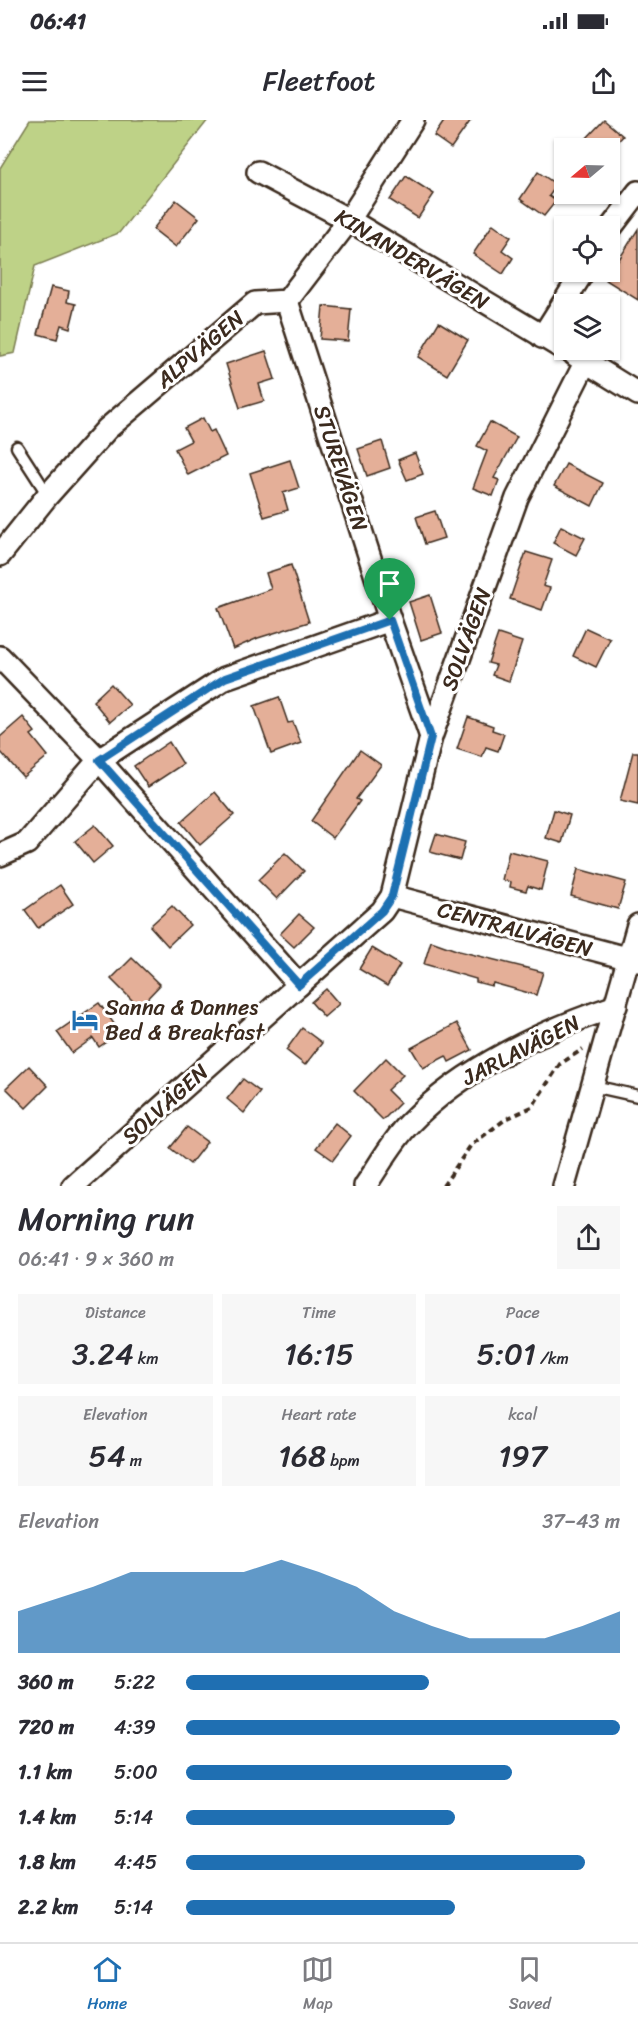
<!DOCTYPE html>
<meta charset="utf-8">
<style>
:root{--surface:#fff;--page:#f7f7f7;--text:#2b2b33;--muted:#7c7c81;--line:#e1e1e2;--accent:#1f6fb2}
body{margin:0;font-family:Sriracha,sans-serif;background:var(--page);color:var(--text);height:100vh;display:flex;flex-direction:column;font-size:22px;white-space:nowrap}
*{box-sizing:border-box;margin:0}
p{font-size:20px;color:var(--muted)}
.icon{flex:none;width:33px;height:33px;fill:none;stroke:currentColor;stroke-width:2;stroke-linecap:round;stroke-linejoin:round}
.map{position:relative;height:1066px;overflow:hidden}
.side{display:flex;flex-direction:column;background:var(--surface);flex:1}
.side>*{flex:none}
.needle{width:39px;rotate:251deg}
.tools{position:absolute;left:554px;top:18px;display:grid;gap:12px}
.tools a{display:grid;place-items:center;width:66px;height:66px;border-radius:0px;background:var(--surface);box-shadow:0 2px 4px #0004;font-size:30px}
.pin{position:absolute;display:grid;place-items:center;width:51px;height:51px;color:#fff;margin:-62px -26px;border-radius:50% 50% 50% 0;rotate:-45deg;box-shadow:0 0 6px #0007}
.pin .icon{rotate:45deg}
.round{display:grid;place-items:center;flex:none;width:63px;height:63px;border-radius:0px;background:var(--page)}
.head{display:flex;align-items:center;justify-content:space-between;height:102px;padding:0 18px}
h1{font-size:33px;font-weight:600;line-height:45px}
.stats{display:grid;grid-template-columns:repeat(3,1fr);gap:9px;height:102px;padding:6px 18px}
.stats div{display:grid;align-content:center;border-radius:0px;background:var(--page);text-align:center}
.stats b{font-size:30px;font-weight:600}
.stats small{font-size:16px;font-weight:400}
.stats p{font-size:16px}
.chart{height:168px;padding:12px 18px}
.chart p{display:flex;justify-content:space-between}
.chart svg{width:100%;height:108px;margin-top:6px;fill:var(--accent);opacity:.7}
ul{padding:0 18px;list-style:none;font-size:20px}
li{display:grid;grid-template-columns:96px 72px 1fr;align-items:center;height:45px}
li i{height:15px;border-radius:8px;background:var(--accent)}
.status{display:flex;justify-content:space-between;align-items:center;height:42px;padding:0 30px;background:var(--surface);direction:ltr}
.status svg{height:16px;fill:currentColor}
header{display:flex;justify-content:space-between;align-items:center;height:78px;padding:0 18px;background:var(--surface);font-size:27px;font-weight:600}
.dock{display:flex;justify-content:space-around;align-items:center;height:84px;border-top:2px solid var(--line);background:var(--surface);font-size:16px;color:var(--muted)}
.dock a{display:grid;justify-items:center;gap:3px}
.dock .current{color:var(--accent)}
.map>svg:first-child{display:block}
</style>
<div class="status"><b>06:41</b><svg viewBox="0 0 49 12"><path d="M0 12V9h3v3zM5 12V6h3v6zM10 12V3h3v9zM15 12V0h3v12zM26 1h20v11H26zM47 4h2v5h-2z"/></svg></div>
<header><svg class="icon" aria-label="menu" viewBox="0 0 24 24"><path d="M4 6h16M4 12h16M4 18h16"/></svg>Fleetfoot<svg class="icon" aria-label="share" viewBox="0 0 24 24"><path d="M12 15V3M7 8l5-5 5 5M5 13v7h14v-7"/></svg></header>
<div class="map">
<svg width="638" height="1066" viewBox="0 0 638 1066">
<rect width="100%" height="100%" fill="#fff"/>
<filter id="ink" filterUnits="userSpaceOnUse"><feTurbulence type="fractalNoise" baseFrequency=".0167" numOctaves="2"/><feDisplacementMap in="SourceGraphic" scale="12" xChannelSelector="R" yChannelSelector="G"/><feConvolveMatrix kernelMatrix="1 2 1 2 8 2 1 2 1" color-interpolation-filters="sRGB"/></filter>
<g filter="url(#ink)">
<!-- green -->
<path fill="#bed287" stroke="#7c7e52" stroke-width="1.5" d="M30 0H208L119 113 35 146 15 233 0 236V48Z"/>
<!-- building -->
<g fill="#e4af98" stroke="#3b2a1e" stroke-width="1.5">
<path d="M445 0H471L451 28 434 16Z"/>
<path d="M604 0 623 16 612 28H595L585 20Z"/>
<path d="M538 52 557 65 549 76 556 81 544 96 520 79Z"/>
<path d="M406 56 434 74 418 98 390 80Z"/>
<path d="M176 80 199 98 176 127 153 109Z"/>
<path d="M493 104 511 117 502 130 513 138 503 154 473 134Z"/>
<path d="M638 109V180L606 160Z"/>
<path d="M51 167 69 171 67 182 76 184 70 208 61 205 57 219 38 214Z"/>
<path d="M323 186 351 189 348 221 320 219Z"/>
<path d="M439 202 468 220 447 255 418 237Z"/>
<path d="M266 231 275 259 259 264 264 281 240 288 226 244Z"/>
<path d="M203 298 210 312 214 310 226 336 188 355 175 329 191 321 184 308Z"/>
<path d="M490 302 517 317 494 358 499 360 493 376 473 368 487 331 477 326Z"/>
<path d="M382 321 390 348 367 356 358 329Z"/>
<path d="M415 333 423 354 407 360 398 340Z"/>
<path d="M290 340 299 368 283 373 288 390 264 397 250 353Z"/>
<path d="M566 344 603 363 592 386 554 366Z"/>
<path d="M435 391 444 418 425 424 416 397Z"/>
<path d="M561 406 585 418 576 435 553 423Z"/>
<path d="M526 432 552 440 543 466 550 468 542 490 510 479Z"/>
<path d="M291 445 309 502 258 518 233 529 218 488 271 469 266 453Z"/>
<path d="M430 475 442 513 421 520 409 482Z"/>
<path d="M586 508 610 519 596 547 573 536Z"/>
<path d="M498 514 522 522 509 561 492 555 496 545 488 543Z"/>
<path d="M111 564 130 585 110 602 93 581Z"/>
<path d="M279 577 288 603 293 602 301 623 271 634 254 586Z"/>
<path d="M23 597 35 612 31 615 48 636 23 657 0 631V617Z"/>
<path d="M468 597 493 606 492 610 504 614 498 631 486 627 482 637 457 629Z"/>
<path d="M169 622 183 644 148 667 134 646Z"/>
<path d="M360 630 381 645 356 679 360 681 333 718 311 701Z"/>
<path d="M633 632H638V685L620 681Z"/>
<path d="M215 672 234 695 200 725 181 702Z"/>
<path d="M554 690 570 695 562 723 546 718Z"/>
<path d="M95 705 113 726 93 743 75 721Z"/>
<path d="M436 714 465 722 460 740 430 732Z"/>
<path d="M509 731 548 741 541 770 528 766 526 771 510 767 511 762 502 760Z"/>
<path d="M285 733 304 751 277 779 258 760Z"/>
<path d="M578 749 626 762 618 789 571 776Z"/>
<path d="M60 765 73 784 38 808 25 790Z"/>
<path d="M172 786 190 805 168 826 150 806Z"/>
<path d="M299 794 314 807 294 827 280 814Z"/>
<path d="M431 821 459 831 543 852 536 875 493 863 492 866 476 862V859L424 844Z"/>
<path d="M372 828 400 845 387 866 359 849Z"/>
<path d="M132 838 160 865 139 887 111 859Z"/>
<path d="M326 869 339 884 324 897 311 882Z"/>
<path d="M99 883 120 912 99 927 93 918 72 933 57 912Z"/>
<path d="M457 903 472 930 449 942 446 936 423 948 411 928Z"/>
<path d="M302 908 322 923 305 945 286 930Z"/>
<path d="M386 938 403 955 387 970 400 983 383 1000 354 971Z"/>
<path d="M29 946 48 966 26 988 6 968Z"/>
<path d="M243 959 260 972 244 993 227 979Z"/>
<path d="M335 1003 351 1016 333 1040 316 1028Z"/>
<path d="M187 1007 207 1022 190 1044 170 1028Z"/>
</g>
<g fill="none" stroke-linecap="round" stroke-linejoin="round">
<!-- service casing -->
<g stroke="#3b2a1e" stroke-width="15">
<g id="service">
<path d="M17 327 48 375"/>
<path d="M593 966 638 976"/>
</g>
</g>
<!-- minor casing -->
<g stroke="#3b2a1e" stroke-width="26">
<g id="minor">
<path d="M258 52 349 100 564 229"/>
<path d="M609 110 638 72"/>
<path d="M287 181 390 500 431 617"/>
<path d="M542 217 583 152"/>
<path d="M575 235 638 274"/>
<path d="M0 435 48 375 107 309 255 183 287 181 349 100 413 0"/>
<path d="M0 537 99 640 299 865"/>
<path d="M0 735 27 723 99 640 225 558 390 500"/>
<path d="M392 776 638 841"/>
<path d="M73 1066 382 791 392 776 431 617 517 378 586 241"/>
<path d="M365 1066C379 1046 392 1021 410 1003 463 948 544 910 616 886"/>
<path d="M564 1066 638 805"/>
</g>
</g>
<!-- path -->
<path stroke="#3b2a1e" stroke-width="4" stroke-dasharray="6 4.5" stroke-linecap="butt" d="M443 1066 471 1025 506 999 532 987 560 944 583 929"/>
<!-- service -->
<use href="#service" stroke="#fff" stroke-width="10"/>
<!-- minor -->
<use href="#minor" stroke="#fff" stroke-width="21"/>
</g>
</g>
<g fill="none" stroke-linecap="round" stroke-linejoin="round" filter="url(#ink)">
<!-- route casing -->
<g stroke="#fff" stroke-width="12">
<path id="route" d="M390 500 431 617 392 776 382 791 299 865 99 640 225 558Z"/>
</g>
<!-- route -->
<use href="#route" stroke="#1f6fb2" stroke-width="8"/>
</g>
<!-- icons -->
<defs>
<g id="hotel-bare" transform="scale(2.07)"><path d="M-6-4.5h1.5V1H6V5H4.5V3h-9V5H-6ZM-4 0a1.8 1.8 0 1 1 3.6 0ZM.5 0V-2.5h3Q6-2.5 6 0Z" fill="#1f6fb2" stroke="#fff" stroke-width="2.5" paint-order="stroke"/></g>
</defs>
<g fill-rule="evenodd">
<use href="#hotel-bare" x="85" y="900"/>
</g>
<g text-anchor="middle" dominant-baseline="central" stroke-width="6" stroke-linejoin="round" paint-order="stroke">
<!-- street labels -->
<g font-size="22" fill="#3b2a1e" stroke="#fff">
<text transform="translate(412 139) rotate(31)">KINANDERVÄGEN</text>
<text transform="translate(200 229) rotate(-40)">ALPVÄGEN</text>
<text transform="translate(341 348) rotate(72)">STUREVÄGEN</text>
<text transform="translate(466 519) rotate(-70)">SOLVÄGEN</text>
<text transform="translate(515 809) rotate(15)">CENTRALVÄGEN</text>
<text transform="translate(521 930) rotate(-27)">JARLAVÄGEN</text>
<text transform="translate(165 984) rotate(-42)">SOLVÄGEN</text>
</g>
<!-- poi labels -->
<g font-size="22" fill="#3b2a1e" stroke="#fff" text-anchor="start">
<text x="105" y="887">Sanna &amp; Dannes<tspan x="105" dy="25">Bed &amp; Breakfast</tspan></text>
</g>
</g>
</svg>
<div class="tools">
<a><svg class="needle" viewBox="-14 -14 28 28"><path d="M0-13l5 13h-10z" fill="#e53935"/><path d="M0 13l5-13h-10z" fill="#7c7c81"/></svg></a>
<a><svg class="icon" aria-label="locate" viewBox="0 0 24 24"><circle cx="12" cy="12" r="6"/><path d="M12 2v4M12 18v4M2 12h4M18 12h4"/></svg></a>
<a><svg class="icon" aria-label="layers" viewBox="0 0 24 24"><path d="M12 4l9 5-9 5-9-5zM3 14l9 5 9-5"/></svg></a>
</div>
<div class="pin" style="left:390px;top:500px;background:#1e9e55"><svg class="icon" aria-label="arrive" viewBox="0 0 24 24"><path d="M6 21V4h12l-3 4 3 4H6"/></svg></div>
</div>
<section class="side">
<div class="head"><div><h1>Morning run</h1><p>06:41 · 9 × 360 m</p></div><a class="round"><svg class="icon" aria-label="share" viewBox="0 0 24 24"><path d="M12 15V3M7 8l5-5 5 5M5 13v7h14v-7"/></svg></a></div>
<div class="stats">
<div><p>Distance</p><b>3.24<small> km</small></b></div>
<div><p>Time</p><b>16:15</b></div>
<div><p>Pace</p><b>5:01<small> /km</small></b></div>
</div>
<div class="stats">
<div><p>Elevation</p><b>54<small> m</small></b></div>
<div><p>Heart rate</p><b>168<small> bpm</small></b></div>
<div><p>kcal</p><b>197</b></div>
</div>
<div class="chart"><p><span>Elevation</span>37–43 m</p>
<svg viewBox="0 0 160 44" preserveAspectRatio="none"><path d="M0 44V27L10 22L20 17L30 11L40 11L50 11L60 11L70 6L80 11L90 17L100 27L110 33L120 38L130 38L140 38L150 33L160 27V44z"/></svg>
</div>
<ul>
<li><b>360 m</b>5:22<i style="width:56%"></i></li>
<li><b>720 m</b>4:39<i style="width:100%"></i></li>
<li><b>1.1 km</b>5:00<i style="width:75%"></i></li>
<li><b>1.4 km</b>5:14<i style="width:62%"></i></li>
<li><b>1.8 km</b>4:45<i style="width:92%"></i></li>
<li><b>2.2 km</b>5:14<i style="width:62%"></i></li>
</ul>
</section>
<nav class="dock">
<a class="current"><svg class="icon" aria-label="home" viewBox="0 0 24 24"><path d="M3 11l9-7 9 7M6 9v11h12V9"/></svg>Home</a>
<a><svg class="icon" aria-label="map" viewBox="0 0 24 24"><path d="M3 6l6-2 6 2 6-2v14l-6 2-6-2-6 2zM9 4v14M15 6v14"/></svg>Map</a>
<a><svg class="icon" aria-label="saved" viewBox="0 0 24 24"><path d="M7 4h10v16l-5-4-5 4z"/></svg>Saved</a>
</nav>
